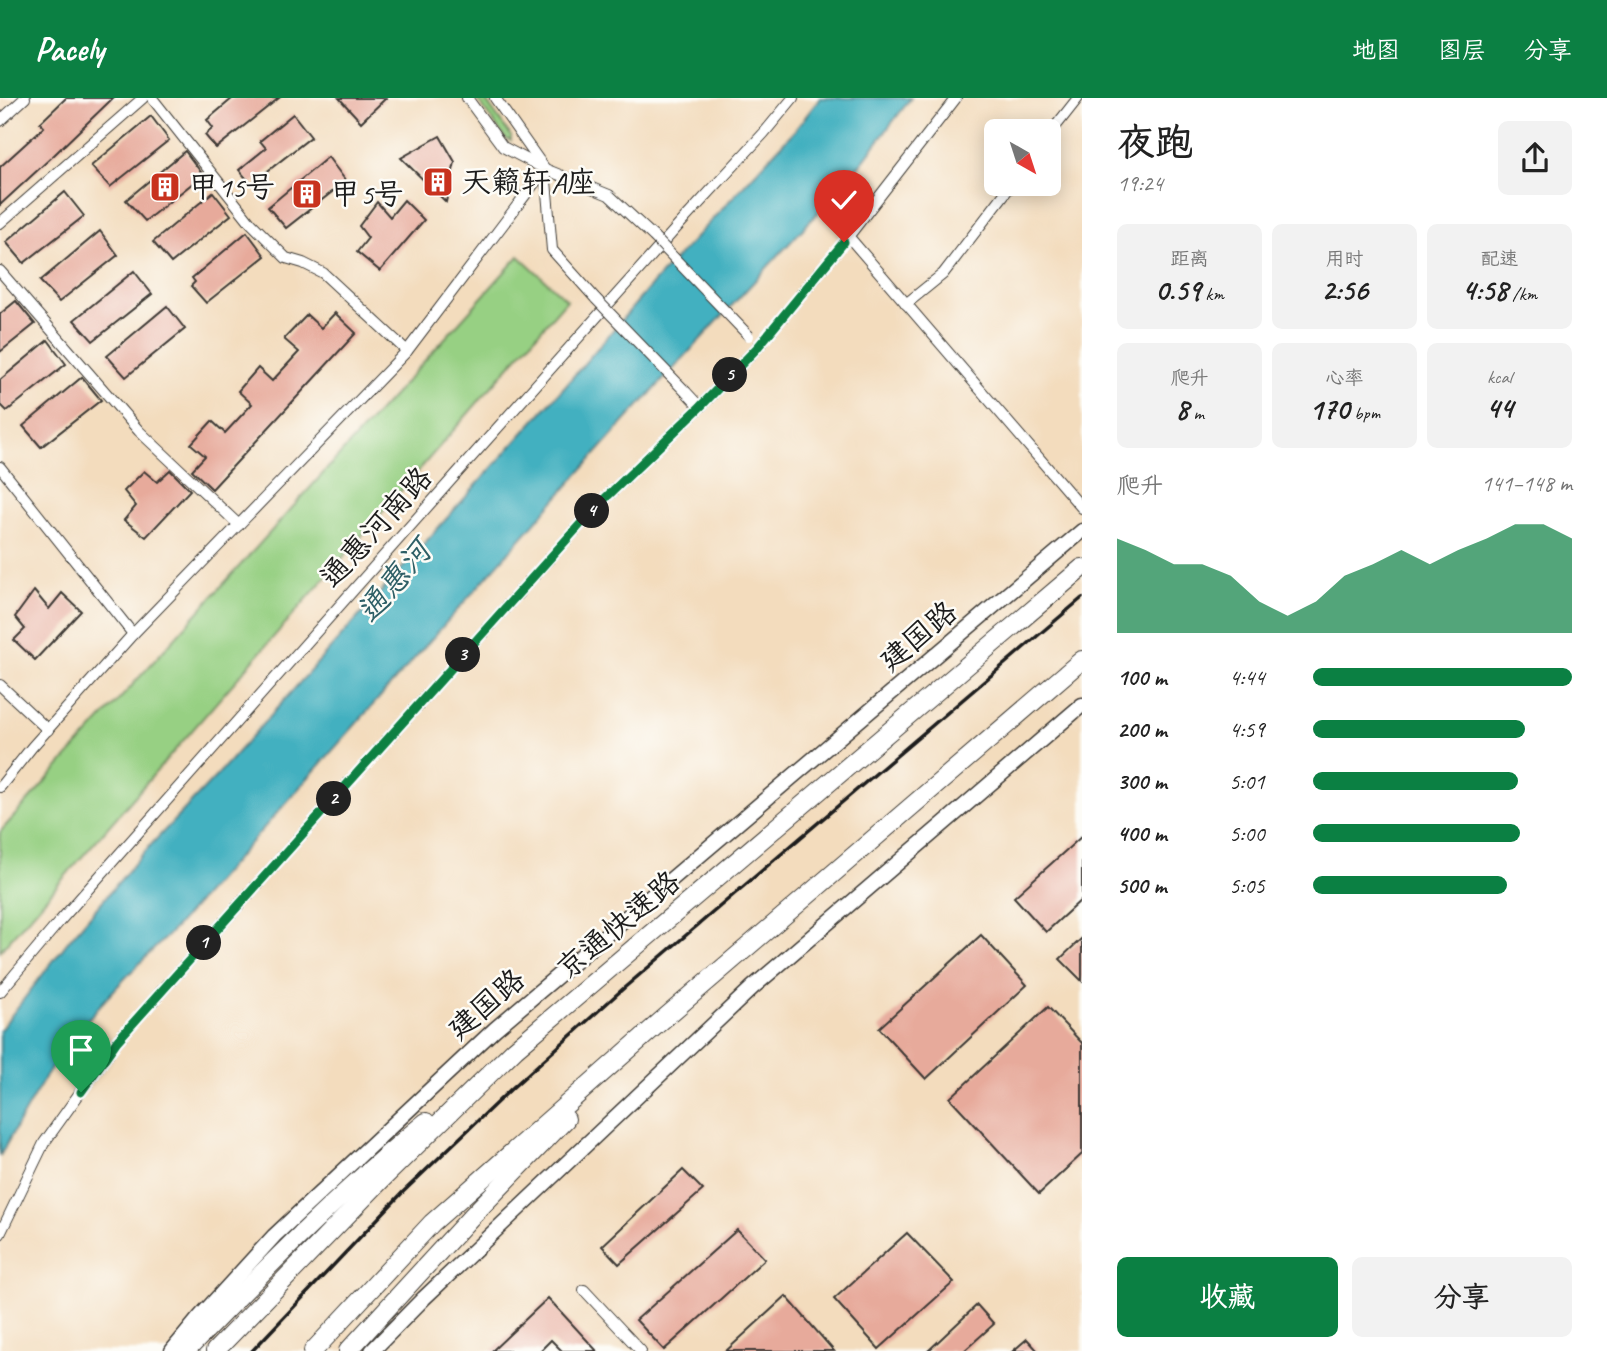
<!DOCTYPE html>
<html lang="zh">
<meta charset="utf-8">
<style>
:root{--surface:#fff;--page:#f2f2f2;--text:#222;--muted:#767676;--accent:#0b8043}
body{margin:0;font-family:Caveat,"LXGW WenKai TC",sans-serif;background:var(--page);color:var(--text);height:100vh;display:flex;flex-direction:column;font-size:26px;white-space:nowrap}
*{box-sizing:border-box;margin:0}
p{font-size:23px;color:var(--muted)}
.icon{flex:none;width:38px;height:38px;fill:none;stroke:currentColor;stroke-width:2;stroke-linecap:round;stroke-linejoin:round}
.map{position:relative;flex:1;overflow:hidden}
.sheet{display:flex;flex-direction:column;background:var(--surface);width:525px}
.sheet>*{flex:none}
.needle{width:46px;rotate:141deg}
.tools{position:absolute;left:984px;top:21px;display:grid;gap:14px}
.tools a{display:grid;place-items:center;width:77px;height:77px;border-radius:10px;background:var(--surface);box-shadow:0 4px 18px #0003;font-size:35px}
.pin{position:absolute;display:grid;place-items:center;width:60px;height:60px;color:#fff;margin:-72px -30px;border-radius:50% 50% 50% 0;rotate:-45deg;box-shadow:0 0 7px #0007}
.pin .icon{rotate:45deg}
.km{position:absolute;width:35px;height:35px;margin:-18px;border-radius:50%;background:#222;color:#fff;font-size:19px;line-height:35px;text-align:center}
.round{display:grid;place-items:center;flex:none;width:74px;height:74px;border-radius:10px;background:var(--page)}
.overview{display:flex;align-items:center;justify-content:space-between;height:119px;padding:0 35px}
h1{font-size:38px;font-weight:700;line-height:52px}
.metrics{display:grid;grid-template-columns:repeat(3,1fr);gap:10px;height:119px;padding:7px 35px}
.metrics div{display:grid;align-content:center;border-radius:10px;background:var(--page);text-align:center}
.metrics b{font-size:30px;font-weight:700}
.metrics small{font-size:19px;font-weight:400}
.metrics p{font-size:19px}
.chart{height:196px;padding:14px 35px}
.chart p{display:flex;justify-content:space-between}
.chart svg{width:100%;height:126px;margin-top:7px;fill:var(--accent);opacity:.7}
.action{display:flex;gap:14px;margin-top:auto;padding:14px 35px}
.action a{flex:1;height:80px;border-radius:10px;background:var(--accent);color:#fff;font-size:28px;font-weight:700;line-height:80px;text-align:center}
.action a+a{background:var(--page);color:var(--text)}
ul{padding:0 35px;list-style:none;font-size:23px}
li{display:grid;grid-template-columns:112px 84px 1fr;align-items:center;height:52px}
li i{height:18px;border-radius:9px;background:var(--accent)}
header{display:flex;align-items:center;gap:42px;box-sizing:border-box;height:98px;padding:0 35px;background:var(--accent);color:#fff}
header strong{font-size:33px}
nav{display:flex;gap:38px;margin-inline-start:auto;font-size:24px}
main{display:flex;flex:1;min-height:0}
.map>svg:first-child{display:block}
</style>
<header>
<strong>Pacely</strong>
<nav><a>地图</a><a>图层</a><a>分享</a></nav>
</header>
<main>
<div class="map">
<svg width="1082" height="1253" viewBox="0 0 1082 1253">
<rect width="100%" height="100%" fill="#fdfcf7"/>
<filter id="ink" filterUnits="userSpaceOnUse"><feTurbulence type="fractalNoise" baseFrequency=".0143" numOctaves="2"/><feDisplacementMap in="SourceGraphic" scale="14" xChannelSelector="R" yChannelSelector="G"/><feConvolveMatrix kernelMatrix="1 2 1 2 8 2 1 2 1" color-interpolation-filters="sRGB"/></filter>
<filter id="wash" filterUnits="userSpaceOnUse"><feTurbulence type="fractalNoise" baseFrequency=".00686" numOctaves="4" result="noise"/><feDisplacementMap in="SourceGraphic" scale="28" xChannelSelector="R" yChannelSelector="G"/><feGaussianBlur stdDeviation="1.57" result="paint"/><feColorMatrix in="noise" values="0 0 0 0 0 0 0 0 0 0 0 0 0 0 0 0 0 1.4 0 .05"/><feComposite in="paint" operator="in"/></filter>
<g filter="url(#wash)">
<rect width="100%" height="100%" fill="#f3dcbd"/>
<!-- green -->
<g fill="#97d083" stroke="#5a7650" stroke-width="2">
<path d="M476 0H484L511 38V43L506 41Z"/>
<path d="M519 158 567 202 0 853V734Z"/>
</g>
<!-- water -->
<path fill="#43b0c0" stroke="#30666e" stroke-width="2" d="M820 0H911L862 64 823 109 626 322 174 831C138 867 102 902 71 942 44 978 22 1018 0 1058V932L70 841 146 752 219 675 565 288 655 183 795 32Z"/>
<g id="blocks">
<!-- building -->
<g fill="#e7aa9b">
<path d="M66 0H113L54 57 0 107V69L44 29 40 25Z"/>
<path d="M233 0H279L216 50 205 37 213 30 207 22Z"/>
<path d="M339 0H386L361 24Z"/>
<path d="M293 16 311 39 251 86 239 72 266 50 260 43Z"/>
<path d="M151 18 169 42 110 89 91 68Z"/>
<path d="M440 38 455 64 446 104 401 60Z"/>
<path d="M185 53 203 77 145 123 126 102Z"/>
<path d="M328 59 346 83 286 130 268 109Z"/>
<path d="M65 94 84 118 24 165 6 144Z"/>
<path d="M213 94 231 117 171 165 153 144Z"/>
<path d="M404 102 424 122 380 173 357 154 368 140 359 128 377 104 390 119Z"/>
<path d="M100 133 118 157 59 204 40 183Z"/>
<path d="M247 134 265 158 206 205 191 188 195 184 192 180Z"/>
<path d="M134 173 152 196 93 243 74 222Z"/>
<path d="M16 203 35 226 0 254V216Z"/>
<path d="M167 208 185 231 126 279 107 258Z"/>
<path d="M335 215 356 235 212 391 192 372 205 358 191 346 212 323 225 335 252 306 238 293 258 270 272 283 299 254 284 241 307 217 321 230Z"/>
<path d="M48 242 66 266 7 313 0 306V282Z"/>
<path d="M82 279 101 302 41 349 23 328Z"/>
<path d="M170 372 190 392 146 439 124 422 136 408 124 393 144 373 157 384Z"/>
<path d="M34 493 49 511 62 495 81 513 35 562 14 542 25 531 15 519Z"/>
<path d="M1082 738V801L1046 834 1014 799Z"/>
<path d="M981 837 1027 887 926 981 879 930Z"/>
<path d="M1082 840V883L1060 861Z"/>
<path d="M1048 909 1082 945V1056L1039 1096 950 1000Z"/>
<path d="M683 1072 703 1092 619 1166 602 1148Z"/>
<path d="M737 1132 765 1161 664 1252 636 1222Z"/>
<path d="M907 1135 954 1184 879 1251 834 1201Z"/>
<path d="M786 1198 834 1253H726Z"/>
<path d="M548 1200 597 1253H562L551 1242 540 1253H492Z"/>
<path d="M977 1207 994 1226 964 1253H928Z"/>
<path d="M1027 1241 1038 1253H1013Z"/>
</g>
</g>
</g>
<g filter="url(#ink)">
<use href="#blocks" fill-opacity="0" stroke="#3c3934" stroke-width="2"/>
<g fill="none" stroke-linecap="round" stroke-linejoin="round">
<!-- street casing -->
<g stroke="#3c3934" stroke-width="12">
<g id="street">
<path d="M152 0 251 125 286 160 303 165 323 175 407 253"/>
<path d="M467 0 503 49 545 71 609 97 654 139"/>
<path d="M495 0 545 71 552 152 596 201"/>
<path d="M0 23 25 0"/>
<path d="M1048 38 1078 0"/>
<path d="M0 125 143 0"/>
<path d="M848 138 1082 410"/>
<path d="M0 173 139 333 239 427"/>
<path d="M906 206 943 176 1012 86"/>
<path d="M686 294 700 309"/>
<path d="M0 369 133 536"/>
<path d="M0 587 48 632"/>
<path d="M0 689 32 649 133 536 407 253 545 71"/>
<path d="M0 894 59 824 459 373 679 127 764 35 793 0"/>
<path d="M0 1136 44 1045 117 943 594 411 700 309 757 250 844 144 956 0"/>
<path d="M584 1192 641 1253"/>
</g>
</g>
<!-- secondary casing -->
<g stroke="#3c3934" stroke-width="17">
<g id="secondary">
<path d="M172 1253 200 1219 274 1138 495 931 1082 433"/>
<path d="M372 1253 424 1200 753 889 1082 607"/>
</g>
</g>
<!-- highway casing -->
<g stroke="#3c3934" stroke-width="20">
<g id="highway">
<path d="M186 1253C262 1174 341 1093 426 1024"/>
<path d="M215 1253 383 1080 515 951 1082 470"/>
<path d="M313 1253 432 1125 660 924 1082 562"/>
<path d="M348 1253 471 1119 566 1021"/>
</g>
</g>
<!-- street -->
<use href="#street" stroke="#fff" stroke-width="10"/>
<!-- secondary -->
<use href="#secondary" stroke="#fff" stroke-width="14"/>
<!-- highway -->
<use href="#highway" stroke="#fff" stroke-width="18"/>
<!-- rail -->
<path stroke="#1c1c1c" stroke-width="3.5" d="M252 1253 403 1094 511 991 624 890 1082 500"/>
<!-- street-bridge casing -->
<g stroke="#3c3934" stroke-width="12" stroke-linecap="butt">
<g id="street-bridge">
<path d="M654 139 749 238"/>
<path d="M596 201 686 294"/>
</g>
</g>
<!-- street-bridge -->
<use href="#street-bridge" stroke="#fff" stroke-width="10"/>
</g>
</g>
<g fill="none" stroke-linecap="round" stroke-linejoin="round" filter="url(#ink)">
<!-- route casing -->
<g stroke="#fff" stroke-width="14">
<path id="route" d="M81 994 117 943 594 411 700 309 757 250 844 144"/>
</g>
<!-- route -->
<use href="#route" stroke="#0b8043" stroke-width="9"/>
</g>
<!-- icons -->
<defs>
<g id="building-square" transform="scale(1.575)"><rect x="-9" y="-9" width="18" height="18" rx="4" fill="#c8321e" stroke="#fdfcf7"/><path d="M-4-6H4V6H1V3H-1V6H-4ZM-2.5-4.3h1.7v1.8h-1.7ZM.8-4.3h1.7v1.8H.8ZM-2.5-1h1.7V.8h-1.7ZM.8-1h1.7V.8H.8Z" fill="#fff"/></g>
</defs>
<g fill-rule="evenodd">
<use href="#building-square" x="438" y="84"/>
<use href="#building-square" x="165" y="89"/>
<use href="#building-square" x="307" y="96"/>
</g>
<g text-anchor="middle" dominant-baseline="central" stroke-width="5" stroke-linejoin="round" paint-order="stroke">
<!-- poi labels -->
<g font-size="30" fill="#1c1c1c" stroke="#fdfcf7" text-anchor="start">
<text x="461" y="84">天籁轩A座</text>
<text x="188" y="89">甲15号</text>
<text x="330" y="96">甲5号</text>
</g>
<!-- street labels -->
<g font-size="30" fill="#1c1c1c" stroke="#fdfcf7">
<text transform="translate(376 429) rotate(-48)">通惠河南路</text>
<text transform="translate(918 538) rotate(-40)">建国路</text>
<text transform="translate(618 827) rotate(-40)">京通快速路</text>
<text transform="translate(486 906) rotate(-41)">建国路</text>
</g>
<!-- water labels -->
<g font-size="32" font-style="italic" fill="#2e5f66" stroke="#fdfcf7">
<text transform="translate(394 483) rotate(-50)">通惠河</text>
</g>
</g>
</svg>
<div class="tools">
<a><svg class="needle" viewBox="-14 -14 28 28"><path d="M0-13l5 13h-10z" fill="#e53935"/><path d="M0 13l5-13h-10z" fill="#767676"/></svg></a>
</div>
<div class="pin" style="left:81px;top:994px;background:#1e9e55"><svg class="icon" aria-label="arrive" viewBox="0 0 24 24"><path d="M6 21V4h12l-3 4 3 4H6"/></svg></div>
<div class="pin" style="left:844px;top:144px;background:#d93025"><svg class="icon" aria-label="check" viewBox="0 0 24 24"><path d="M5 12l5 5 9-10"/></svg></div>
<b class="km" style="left:204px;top:845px">1</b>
<b class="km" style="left:334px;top:701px">2</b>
<b class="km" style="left:463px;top:557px">3</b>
<b class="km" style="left:592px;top:413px">4</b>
<b class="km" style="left:730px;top:277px">5</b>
</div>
<section class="sheet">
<div class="overview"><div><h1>夜跑</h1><p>19:24</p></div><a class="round"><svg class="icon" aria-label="share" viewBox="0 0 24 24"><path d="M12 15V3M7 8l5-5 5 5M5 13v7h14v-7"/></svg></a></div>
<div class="metrics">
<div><p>距离</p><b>0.59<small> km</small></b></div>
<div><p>用时</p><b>2:56</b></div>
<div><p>配速</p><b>4:58<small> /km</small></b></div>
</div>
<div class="metrics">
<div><p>爬升</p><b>8<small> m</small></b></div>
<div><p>心率</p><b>170<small> bpm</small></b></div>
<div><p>kcal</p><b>44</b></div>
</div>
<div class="chart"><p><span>爬升</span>141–148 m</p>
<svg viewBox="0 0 160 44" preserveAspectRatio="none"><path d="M0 44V11L10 15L20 20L30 20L40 24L50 33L60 38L70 33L80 24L90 20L100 15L110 20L120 15L130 11L140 6L150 6L160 11V44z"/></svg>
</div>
<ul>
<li><b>100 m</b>4:44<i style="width:100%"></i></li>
<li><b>200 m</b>4:59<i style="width:82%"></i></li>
<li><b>300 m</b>5:01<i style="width:79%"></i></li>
<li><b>400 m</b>5:00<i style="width:80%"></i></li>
<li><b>500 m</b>5:05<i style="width:75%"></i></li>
</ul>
<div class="action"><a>收藏</a><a>分享</a></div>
</section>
</main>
